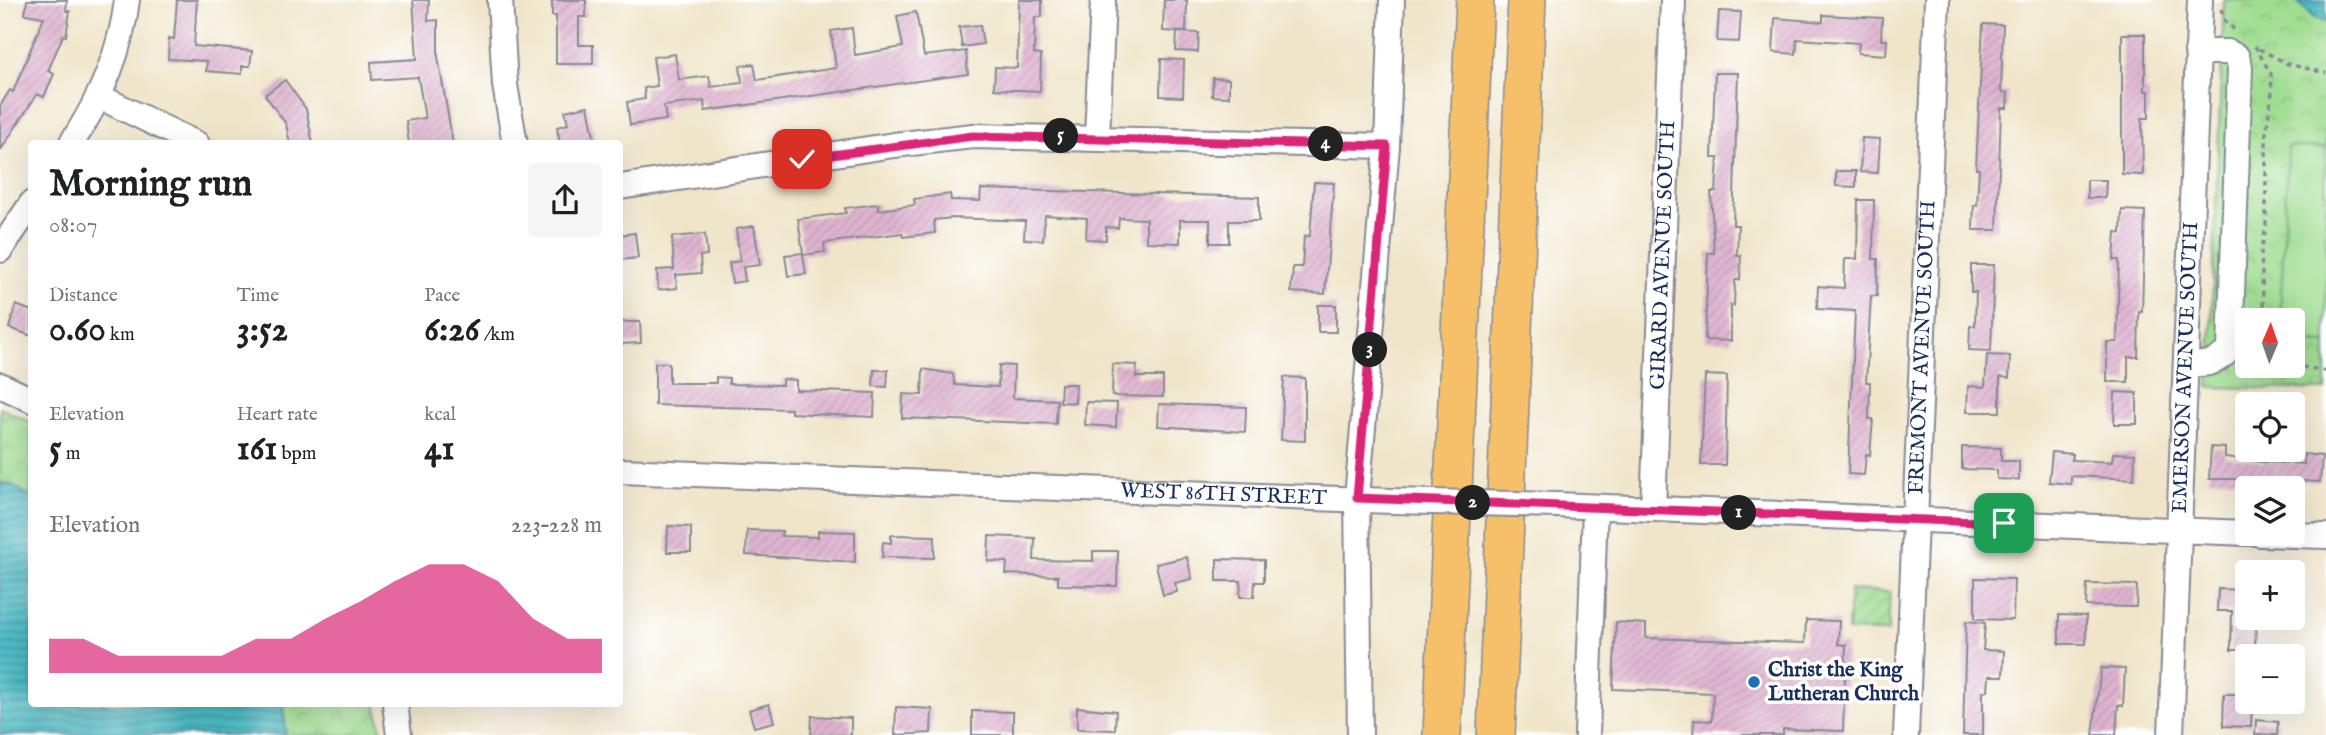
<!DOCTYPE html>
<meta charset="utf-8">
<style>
:root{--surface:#fff;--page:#f6f6f6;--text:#202124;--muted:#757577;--accent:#db2777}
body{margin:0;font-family:"IM FELL English",serif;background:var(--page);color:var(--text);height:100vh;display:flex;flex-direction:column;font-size:26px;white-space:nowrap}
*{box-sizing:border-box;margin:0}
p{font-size:23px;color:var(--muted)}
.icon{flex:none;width:38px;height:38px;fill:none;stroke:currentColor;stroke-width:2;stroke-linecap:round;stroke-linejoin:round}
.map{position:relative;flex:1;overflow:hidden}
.panel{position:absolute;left:28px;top:140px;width:595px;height:567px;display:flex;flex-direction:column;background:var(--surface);border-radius:7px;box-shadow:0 7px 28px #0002}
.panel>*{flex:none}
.needle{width:46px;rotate:2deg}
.fabs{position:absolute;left:2235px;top:308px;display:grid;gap:14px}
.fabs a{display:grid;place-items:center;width:70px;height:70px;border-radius:7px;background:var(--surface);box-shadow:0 7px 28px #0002;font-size:35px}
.pin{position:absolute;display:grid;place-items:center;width:60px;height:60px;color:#fff;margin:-30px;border-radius:14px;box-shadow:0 4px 10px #0006}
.km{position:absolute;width:35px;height:35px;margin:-18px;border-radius:50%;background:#222;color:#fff;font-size:19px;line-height:35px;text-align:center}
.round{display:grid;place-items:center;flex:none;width:74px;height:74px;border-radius:7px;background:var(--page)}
.summary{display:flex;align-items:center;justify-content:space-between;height:119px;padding:0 21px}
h1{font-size:38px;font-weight:700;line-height:52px}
.metrics{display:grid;grid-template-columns:repeat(3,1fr);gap:10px;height:119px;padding:7px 21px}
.metrics div{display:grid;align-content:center}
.metrics b{font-size:35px;font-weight:700}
.metrics small{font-size:19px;font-weight:400}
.metrics p{font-size:19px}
.chart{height:196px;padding:14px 21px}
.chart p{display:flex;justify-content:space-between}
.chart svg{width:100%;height:126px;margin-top:7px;fill:var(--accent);opacity:.7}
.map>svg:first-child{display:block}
</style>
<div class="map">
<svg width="2326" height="735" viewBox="0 0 2326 735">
<defs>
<pattern id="park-crowns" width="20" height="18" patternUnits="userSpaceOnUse" patternTransform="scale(1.75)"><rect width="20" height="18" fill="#a0dd91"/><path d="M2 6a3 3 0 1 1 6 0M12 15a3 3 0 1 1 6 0" fill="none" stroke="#89be7f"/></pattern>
<pattern id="garden-furrows" width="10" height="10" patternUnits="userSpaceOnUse" patternTransform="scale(1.75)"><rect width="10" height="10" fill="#a0dd91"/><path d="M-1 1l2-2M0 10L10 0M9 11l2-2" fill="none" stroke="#89be7f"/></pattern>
<pattern id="water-rules" width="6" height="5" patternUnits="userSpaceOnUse" patternTransform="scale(1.75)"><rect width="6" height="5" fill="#4dbbc4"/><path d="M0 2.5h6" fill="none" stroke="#3f98a2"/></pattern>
<pattern id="building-hatch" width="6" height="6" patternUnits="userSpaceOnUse" patternTransform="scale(1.75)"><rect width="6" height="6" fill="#dfb4d0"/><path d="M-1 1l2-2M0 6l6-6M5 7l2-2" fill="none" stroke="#bf9bb5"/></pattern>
</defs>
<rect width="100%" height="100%" fill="#fff"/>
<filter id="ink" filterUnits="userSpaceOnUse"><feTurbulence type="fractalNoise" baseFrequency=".0143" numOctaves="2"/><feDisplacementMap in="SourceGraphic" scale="14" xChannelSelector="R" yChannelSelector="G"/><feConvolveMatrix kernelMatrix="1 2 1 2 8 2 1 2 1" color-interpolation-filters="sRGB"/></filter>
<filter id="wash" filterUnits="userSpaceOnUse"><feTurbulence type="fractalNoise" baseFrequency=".00686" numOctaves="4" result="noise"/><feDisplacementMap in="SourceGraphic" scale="28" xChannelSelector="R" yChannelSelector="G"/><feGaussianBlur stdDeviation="1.57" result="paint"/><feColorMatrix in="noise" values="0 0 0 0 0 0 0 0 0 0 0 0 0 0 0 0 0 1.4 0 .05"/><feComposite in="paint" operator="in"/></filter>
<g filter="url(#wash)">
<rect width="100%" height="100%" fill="#f0e5c9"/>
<!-- park -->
<g fill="url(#park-crowns)" stroke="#5e8678" stroke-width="2" fill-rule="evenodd">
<path d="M2224 0H2326V390L2209 387ZM2247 320H2292V366H2247Z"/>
<path d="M0 408 31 422V497L10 484 0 483Z"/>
<path d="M283 704H376L382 735H286Z"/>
</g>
<!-- garden -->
<path fill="url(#garden-furrows)" stroke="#5e8678" stroke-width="2" d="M1850 590 1890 592 1888 632 1848 631Z"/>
<!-- pitch -->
<path fill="#a0dd91" stroke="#5e8678" stroke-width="2" d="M2288 146 2326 148V343L2293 342 2292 320H2280Z"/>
<!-- water -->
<g fill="url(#water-rules)" stroke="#347591" stroke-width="2">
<path d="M2296 0H2326V21L2314 18Z"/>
<path d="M0 483 10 484 31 497 32 704H283L286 735H0Z"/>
</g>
<g id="blocks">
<!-- building -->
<g fill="url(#building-hatch)">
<path d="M27 0H67L66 11H70L66 36 63 35 48 71 54 74 44 97 37 94 0 151V106L10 90 13 92 44 17 25 14Z"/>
<path d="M177 0H197L194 46 252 51 250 66H242V74L206 71 207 61 168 59 169 38 174 39Z"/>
<path d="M413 0H429L428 21 438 20V57L453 144H409L406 121 425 118 418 77 372 80 371 62 417 59Z"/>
<path d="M552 0H586V17H579V45H593V64H556V16H552Z"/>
<path d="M1019 0H1042V17H1035L1034 54 1041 55 1040 91 994 89 995 67 1017 68Z"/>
<path d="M1164 0H1187L1186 32 1163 31Z"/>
<path d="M1719 11 1741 12 1739 42 1717 41Z"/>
<path d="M916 12 924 56 966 51 968 74 705 111 704 101 664 106 666 120 630 125 627 102 645 99 644 88 657 86 653 57 675 54 679 80 709 76 711 87 742 83 740 66 754 64 757 80 836 68 831 31 852 28 855 55 903 47 897 16Z"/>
<path d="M1823 15 1882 18 1881 40H1887L1886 55 1858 53 1859 43 1797 39 1796 54 1773 52 1775 18 1823 22Z"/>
<path d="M1983 24 2003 25 2001 92 2008 93 2007 108H2001L1997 230H1973L1974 205H1977L1979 169H1976Z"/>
<path d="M980 25 983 44 962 47 959 27Z"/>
<path d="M1177 32 1199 33 1198 52 1176 51Z"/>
<path d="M2122 34H2145V91H2149V118H2142L2143 175 2122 174Z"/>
<path d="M1161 59 1184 60 1183 97 1160 96Z"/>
<path d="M1715 73H1738L1733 225H1738L1737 255H1741L1740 280H1735L1734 306 1731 305V341L1705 340 1708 253H1714L1711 192H1716L1718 158H1712Z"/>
<path d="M1213 78 1229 79V97L1212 96Z"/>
<path d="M285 80 306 109 313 144H290L286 124 265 95Z"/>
<path d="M588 106 595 142 560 144 557 127 568 124 565 111Z"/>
<path d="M1862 138 1880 139 1878 173 1860 172Z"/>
<path d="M1836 171H1856V187L1836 186Z"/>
<path d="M2087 180H2106L2105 198H2087Z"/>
<path d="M1314 182 1334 183 1325 294 1291 292 1293 267H1302L1304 236H1310Z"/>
<path d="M981 189 1259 197V221H1229V243H1210V220H1180V243L1146 242V219L1119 218 1118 228 1106 227V240L1086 239 1087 218 1045 215 1043 240 1024 239 1025 221 953 218 934 220 935 233 903 237 902 233 824 243 825 252 803 255 806 274 788 276 785 255 803 253 798 219 846 213 845 208 878 204V210L915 205 914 199 950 194 951 200 980 201Z"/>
<path d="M1858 200H1874L1873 259H1878L1877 296H1871L1866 382H1870L1869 419H1873L1870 455 1866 454 1864 475 1848 474 1855 311 1817 309 1818 286 1844 288 1845 259H1857Z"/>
<path d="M2122 210 2145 211 2142 312H2139L2138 357H2128V382H2107V342H2117L2119 260H2114L2116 232 2121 233Z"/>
<path d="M754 226 760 265 743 267 745 281 732 283 729 263 740 261 736 229Z"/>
<path d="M635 233 638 258 620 260V235Z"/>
<path d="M705 234 707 255 700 256 701 273 676 275 677 288 658 290 657 270 674 269 672 237Z"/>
<path d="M1971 265H1994L1991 351 1969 350 1970 326H1975L1976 292H1971Z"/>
<path d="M16 305 32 311V336L9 328Z"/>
<rect x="1318" y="305" width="18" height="27"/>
<path d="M620 322H640L641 343 620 344Z"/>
<path d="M1987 355 2010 356 2009 378 2000 377V412H1967L1968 386 1985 387Z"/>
<path d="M655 363H669V383H716V377L729 378V384L782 385V379L796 380V390L875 393 874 417 791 413V409L655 405Z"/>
<path d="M1113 364 1137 365 1136 377H1163V397L1112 396Z"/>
<path d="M999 365 1014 366 1013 398 1057 400 1056 424 902 418 903 394 922 395 923 369 953 374 955 385 998 387Z"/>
<path d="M874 370H888L887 387 873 386Z"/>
<path d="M1705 375 1727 376 1725 465H1701Z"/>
<path d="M1284 377 1305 378V441L1281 440Z"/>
<path d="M1061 384H1076L1075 403 1060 402Z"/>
<path d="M2115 392 2137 393V424H2114Z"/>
<path d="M1086 402 1117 403 1116 427 1085 425Z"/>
<path d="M1159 404 1246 407 1245 432 1158 426Z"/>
<path d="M1962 447 2001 448V461H2019V480L1997 479V470L1962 469Z"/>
<path d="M2211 447 2225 448V457L2262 462 2304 464V454L2322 456 2320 482 2301 481V484L2272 483V479H2209Z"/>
<path d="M2052 452 2073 454 2072 460 2112 462 2113 453 2135 454 2134 479 2071 476V484L2049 482Z"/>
<path d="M668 526 691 527V552H667Z"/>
<path d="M747 530 782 531 781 536 818 537V531L855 532V562L746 555Z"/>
<path d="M891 535 935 536 934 558 882 557 883 542 891 543Z"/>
<path d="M989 536 1035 538 1034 560 1093 561V551H1118L1117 586 1058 585V576L1006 574 1007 562 988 561Z"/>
<path d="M1187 557 1192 579 1175 583 1177 592 1163 595 1156 564Z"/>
<path d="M1217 559 1264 560V582H1255L1254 597H1240L1241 581H1217Z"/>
<path d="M1975 578 2014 579 2013 620 1975 619Z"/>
<path d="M2087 584 2137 585 2136 607 2086 606Z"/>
<path d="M2218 589 2247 590V618H2256L2255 650H2231L2232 611H2217Z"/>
<path d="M2059 615 2086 616V644H2059Z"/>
<path d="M1806 620 1839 621 1838 644 1846 645 1843 731 1783 729V735H1693L1694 720 1712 721 1713 693 1613 689 1616 622 1646 624V638L1805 643Z"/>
<path d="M1966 621 1985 623 1983 650 2004 651 2003 676H1989L1988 691H1983V735H1963Z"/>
<path d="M2101 668 2125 669 2123 706 2118 705 2116 735H2093Z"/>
<path d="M2224 694H2247V702H2252L2251 727 2223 726Z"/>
<path d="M769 704 774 722 754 727 749 710Z"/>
<path d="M896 707 932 709 931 733 895 735Z"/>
<path d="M1077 707 1116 711 1115 730 1077 729Z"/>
<path d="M972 711 1013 712V735H972Z"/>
<path d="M812 716 851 718V735H811Z"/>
<path d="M2256 720 2278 722 2277 735H2255Z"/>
</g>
</g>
</g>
<g filter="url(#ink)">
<use href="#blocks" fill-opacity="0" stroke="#868a94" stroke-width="2"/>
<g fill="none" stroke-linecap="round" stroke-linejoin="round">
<!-- minor casing -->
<g stroke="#868a94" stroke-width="28">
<g id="minor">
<path d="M500 0 505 85 515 144"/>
<path d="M100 97 197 144"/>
<path d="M1097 137 1103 0"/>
<path d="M71 144C100 100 121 52 127 0"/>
<path d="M620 187 894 145 973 136 1387 146"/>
<path d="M0 250 32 203"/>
<path d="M2186 364C2206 365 2216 364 2230 349L2240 68 2237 57 2228 52H2197"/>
<path d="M0 385 32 400"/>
<path id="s1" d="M620 471 1392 501"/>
<path d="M1557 505 2247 533"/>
<path id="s2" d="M1653 509 1673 0"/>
<path d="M2259 534 2326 536"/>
<path d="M395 704 399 735"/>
<path d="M1360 735 1357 498 1387 146 1392 0"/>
<path d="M1587 735 1595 507"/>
<path id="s3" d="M1906 735 1937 0"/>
<path id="s4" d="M2171 735 2200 0"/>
</g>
</g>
<!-- highway casing -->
<g stroke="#868a94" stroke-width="40">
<g id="highway">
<path d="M1442 735 1475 0"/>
<path d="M1496 735 1527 0"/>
</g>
</g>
<!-- path -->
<g stroke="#868a94" stroke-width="3.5" stroke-dasharray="5 5" stroke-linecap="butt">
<path d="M2221 9 2225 21 2238 33"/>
<path d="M2255 46 2271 74 2272 92 2266 133V227L2261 253 2264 320"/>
<path d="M2259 49 2288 64 2326 73"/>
<path d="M2292 365 2326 371"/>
</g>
<!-- minor -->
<use href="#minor" stroke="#fff" stroke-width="24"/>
<!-- highway -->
<use href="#highway" stroke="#f6c06b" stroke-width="37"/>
<!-- minor-bridge casing -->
<g stroke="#868a94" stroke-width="28" stroke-linecap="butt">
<path id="minor-bridge" d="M1392 501 1557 505"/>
</g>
<!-- minor-bridge -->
<use href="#minor-bridge" stroke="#fff" stroke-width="24"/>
</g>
</g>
<g fill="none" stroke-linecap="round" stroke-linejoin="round" filter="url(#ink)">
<!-- route casing -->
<g stroke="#fff" stroke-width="14">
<path id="route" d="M802 159 973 136 1387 146 1357 498 2004 523"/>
</g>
<!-- route -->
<use href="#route" stroke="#db2777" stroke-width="9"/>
</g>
<!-- markers -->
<circle fill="#1f6fb2" stroke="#fff" stroke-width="2.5" cx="1754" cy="682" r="7"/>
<g text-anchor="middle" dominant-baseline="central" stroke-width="7" stroke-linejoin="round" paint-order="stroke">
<!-- street labels -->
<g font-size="21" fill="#1b2f5e" stroke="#fff">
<text stroke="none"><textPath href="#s2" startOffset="254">GIRARD AVENUE SOUTH</textPath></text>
<text stroke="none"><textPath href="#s3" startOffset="388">FREMONT AVENUE SOUTH</textPath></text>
<text stroke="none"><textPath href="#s4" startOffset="368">EMERSON AVENUE SOUTH</textPath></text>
<text stroke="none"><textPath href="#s1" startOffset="604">WEST 86TH STREET</textPath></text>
</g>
<!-- poi labels -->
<g font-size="21" font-weight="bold" fill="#1b2f5e" stroke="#fff" text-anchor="start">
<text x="1768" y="670">Christ the King<tspan x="1768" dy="24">Lutheran Church</tspan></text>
</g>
</g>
</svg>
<div class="fabs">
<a><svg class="needle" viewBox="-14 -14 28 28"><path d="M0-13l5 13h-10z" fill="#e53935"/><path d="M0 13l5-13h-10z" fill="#757577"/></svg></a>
<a><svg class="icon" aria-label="locate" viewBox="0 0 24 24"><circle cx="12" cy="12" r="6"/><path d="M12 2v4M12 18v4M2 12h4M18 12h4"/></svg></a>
<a><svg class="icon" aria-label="layers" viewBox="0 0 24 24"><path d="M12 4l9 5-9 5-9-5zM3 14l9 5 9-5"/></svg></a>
<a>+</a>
<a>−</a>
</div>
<div class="pin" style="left:2004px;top:523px;background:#1e9e55"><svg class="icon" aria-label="arrive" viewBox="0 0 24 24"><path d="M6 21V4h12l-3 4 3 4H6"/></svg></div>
<div class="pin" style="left:802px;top:159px;background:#d93025"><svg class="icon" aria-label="check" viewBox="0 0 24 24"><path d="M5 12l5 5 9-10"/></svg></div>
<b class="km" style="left:1739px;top:513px">1</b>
<b class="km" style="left:1473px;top:503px">2</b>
<b class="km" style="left:1370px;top:350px">3</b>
<b class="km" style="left:1326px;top:144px">4</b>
<b class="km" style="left:1061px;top:136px">5</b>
<section class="panel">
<div class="summary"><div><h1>Morning run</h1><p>08:07</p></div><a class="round"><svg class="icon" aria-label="share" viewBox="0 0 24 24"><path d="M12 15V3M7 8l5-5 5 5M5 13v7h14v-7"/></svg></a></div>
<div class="metrics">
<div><p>Distance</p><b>0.60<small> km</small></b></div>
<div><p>Time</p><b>3:52</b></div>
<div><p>Pace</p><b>6:26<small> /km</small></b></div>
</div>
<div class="metrics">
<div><p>Elevation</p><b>5<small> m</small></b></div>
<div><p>Heart rate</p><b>161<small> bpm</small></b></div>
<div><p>kcal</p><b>41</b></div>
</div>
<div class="chart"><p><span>Elevation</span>223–228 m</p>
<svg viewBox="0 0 160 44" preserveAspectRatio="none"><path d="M0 44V32L10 32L20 38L30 38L40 38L50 38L60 32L70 32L80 25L90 19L100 12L110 6L120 6L130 12L140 25L150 32L160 32V44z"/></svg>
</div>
</section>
</div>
